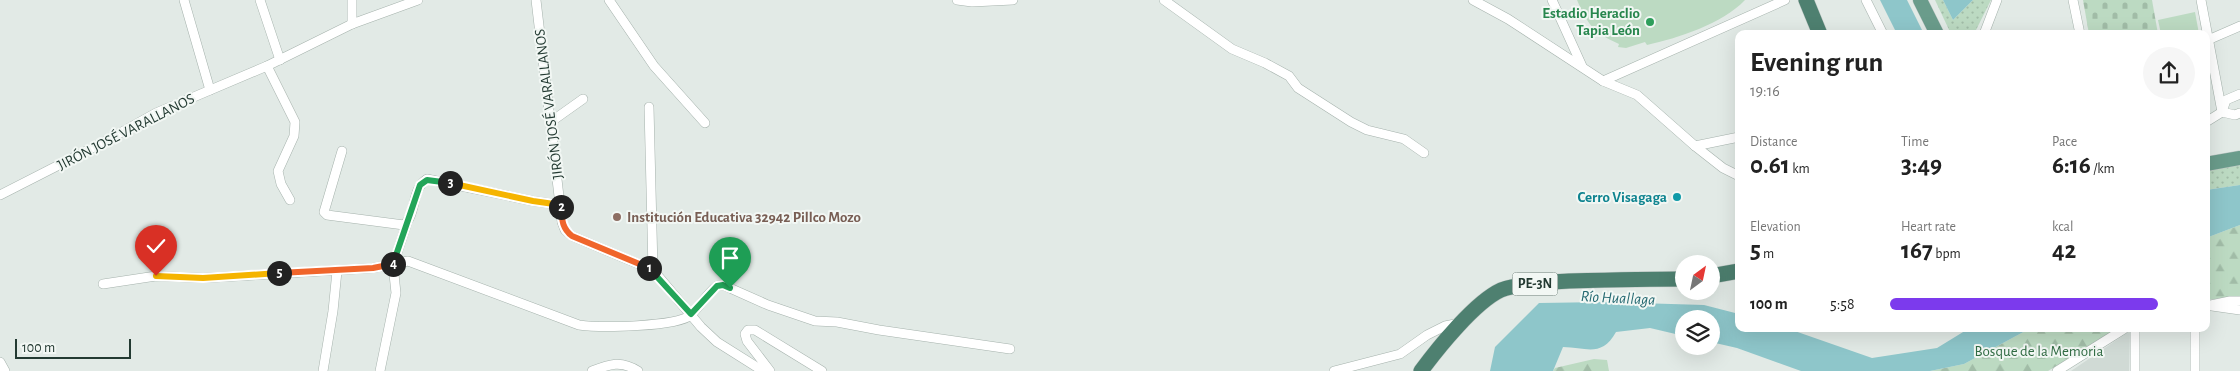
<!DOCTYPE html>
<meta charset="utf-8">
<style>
:root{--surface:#fff;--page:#f6f6f6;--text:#222;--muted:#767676;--accent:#7c3aed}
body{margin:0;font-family:"Alegreya Sans",sans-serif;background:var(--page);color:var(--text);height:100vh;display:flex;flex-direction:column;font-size:19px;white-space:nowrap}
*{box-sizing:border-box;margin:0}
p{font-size:16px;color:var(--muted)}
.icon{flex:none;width:28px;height:28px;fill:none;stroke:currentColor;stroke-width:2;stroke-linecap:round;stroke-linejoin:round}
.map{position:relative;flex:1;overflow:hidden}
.sheet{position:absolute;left:1735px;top:30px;width:475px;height:302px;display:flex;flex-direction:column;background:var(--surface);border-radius:10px;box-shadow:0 5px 20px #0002}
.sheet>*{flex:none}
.needle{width:32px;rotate:33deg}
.fabs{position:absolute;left:1675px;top:255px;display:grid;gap:10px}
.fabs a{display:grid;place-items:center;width:45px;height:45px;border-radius:50%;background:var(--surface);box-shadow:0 5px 20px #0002;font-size:25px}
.scale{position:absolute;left:15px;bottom:12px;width:116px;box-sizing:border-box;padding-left:5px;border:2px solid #233a32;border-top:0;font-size:14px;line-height:18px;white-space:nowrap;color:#233a32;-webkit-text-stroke:4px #f2f7f4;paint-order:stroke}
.pin{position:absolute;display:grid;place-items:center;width:42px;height:42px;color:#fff;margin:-51px -21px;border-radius:50% 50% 50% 0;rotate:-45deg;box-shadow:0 0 5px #0007}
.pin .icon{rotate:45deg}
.km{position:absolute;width:25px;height:25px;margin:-12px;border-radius:50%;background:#222;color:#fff;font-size:14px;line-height:25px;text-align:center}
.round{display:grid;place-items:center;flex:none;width:52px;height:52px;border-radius:26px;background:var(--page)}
.overview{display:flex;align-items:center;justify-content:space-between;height:85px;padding:0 15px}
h1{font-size:28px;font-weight:700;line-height:38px}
.metrics{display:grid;grid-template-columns:repeat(3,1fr);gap:8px;height:85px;padding:5px 15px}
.metrics div{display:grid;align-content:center}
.metrics b{font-size:25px;font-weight:700}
.metrics small{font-size:14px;font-weight:400}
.metrics p{font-size:14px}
ul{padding:0 15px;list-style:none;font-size:16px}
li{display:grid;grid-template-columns:80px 60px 1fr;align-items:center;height:38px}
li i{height:12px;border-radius:6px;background:var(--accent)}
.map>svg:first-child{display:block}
</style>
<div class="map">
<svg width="2240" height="371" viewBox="0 0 2240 371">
<defs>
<pattern id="forest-firs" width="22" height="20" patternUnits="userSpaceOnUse" patternTransform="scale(1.25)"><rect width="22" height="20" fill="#bcdac2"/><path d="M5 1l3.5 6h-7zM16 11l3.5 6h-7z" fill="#a1bca7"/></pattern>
<pattern id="cemetery-stones" width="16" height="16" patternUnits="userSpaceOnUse" patternTransform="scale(1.25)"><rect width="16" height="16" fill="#bcdac2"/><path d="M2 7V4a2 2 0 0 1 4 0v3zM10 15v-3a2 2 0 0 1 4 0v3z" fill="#a1bca7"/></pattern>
<pattern id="garden-dots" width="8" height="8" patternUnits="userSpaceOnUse" patternTransform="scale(1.25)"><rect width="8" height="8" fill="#bcdac2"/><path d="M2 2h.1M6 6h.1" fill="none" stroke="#a1bca7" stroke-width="1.8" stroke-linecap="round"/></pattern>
</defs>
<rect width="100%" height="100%" fill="#e2eae6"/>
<!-- built -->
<path fill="#d0dad5" d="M2130 331 2129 371H2071Z"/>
<!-- forest -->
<g fill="url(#forest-firs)">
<path d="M2240 225V296L2206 300V238Z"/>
<path d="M2029 329H2116L2048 371H1930L1964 364Z"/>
<path d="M1594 359 1607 360 1609 371H1553L1555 368Z"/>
</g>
<!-- cemetery -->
<path fill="url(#cemetery-stones)" d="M2083 0H2152L2158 34H2089Z"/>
<!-- garden -->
<g fill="url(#garden-dots)">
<path d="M1935 0H1943L1953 20 1973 0H1991L1974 34H1951Z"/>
<path d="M2240 165V185L2206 190V169Z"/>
</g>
<!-- pitch -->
<g fill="#bcdac2">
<path d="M1577 0H1745C1722 24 1678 38 1647 45L1645 42 1626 48 1618 47 1619 44C1593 32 1588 25 1577 0Z"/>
<path d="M2195 12 2199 34H2161L2158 20Z"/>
</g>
<!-- water -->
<g fill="#8ec6ca">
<path d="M1880 0H1907L1924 34H1897Z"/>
<path d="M1943 0H1973L1953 20Z"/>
<path d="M2240 185V225L2206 238V190Z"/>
<path d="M1605 302 1704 305 1739 314V329H1789L1872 358 1937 348 1968 329H2029L1964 364 1930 371H1801L1737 348 1711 342V319H1684V336L1650 328 1616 332C1602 357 1588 348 1563 347L1553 371H1490L1495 347 1539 303Z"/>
</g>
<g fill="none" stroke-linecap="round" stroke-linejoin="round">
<!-- minor casing -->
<g stroke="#a5b2ac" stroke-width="10">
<g id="minor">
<path d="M184 0 210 90"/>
<path d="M260 0 280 60"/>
<path d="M352 0V24"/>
<path d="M536 0 562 222 565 230 572 236 653 270 701 327 717 342 763 371"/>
<path d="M609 0 654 66 705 123"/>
<path d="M957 0 972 2 1013 0"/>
<path d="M1164 0 1232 49 1265 63 1289 76 1298 88 1351 122 1367 130 1404 139 1424 153"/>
<path d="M1473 0 1508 19 1603 81 1637 95 1695 146 1723 168 1739 176"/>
<path d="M1552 0 1582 66"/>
<path d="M1866 0 1883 34"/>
<path d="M2073 0 2080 34"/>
<path d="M2201 0 2222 112"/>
<path d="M1984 34 1997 0"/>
<path d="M2208 40 2240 26"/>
<path d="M267 66 295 122 294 136 278 171 281 184 290 200"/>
<path d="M1603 81 1785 0"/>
<path d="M649 107 653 270"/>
<path d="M2222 112 2235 115 2240 113"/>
<path d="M552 121 583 99"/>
<path d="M2206 122 2222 112 2226 100 2240 94"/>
<path d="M1695 146 1739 137"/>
<path d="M342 151 324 212 327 215 404 225C417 214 411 189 427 179L533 201 561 205"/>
<path d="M0 195 102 143 156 113 267 66 352 24 418 0"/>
<path d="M103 284 156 276 203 278 373 268 408 261 579 325C600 328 676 327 691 315 700 306 707 294 717 286L723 285 768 305 815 321 837 322 879 330 1010 349"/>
<path d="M2206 306 2230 301H2240"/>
<path d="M2212 306 2240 310"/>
<path d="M2135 329V371"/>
<path d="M0 362 5 371"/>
<path d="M323 371 333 311 337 271"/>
<path d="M380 371 396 293 393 265 407 223"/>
<path d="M592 371C610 364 621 360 638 371"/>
<path d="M770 371 747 341 745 334 748 330H755L822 371"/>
<path d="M1334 371 1400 354 1427 335 1445 326 1460 323"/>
<path d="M2057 371 2124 329"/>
<path d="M2195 371V329"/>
</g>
</g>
<!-- primary casing -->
<g stroke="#c1c8c6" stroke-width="15">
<g id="primary">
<path d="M1920 0 1937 34"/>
<path d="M2206 164 2240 158"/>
</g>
</g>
<!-- trunk casing -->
<g stroke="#c1c8c6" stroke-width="16">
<g id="trunk">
<path d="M1806 0 1820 34"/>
<path d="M1711 276 1739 271"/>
<path d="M1421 371C1438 348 1475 302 1501 290 1520 283 1549 282 1569 281 1607 280 1645 279 1684 279"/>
</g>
</g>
<!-- minor -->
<use href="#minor" stroke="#fff" stroke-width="9"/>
<!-- primary -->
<use href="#primary" stroke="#6a9c8b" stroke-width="14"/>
<!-- trunk -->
<use href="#trunk" stroke="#4e8070" stroke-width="15"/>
</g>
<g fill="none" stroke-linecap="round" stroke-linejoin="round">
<!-- split-1 casing -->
<g stroke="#fff" stroke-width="10">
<path id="split-1" d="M649 268 691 314 717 286 723 285 730 288"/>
</g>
<!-- split-2 casing -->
<g stroke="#fff" stroke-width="10">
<path id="split-2" d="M561 207C562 220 562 228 572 236L649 268"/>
</g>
<!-- split-3 casing -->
<g stroke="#fff" stroke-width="10">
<path id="split-3" d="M450 183 533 201 561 205V207"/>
</g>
<!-- split-4 casing -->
<g stroke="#fff" stroke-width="10">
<path id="split-4" d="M393 264 420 185 427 180 450 183"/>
</g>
<!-- split-5 casing -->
<g stroke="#fff" stroke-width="10">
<path id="split-5" d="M279 273 373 268 393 264"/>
</g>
<!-- split-6 casing -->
<g stroke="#fff" stroke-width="10">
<path id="split-6" d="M156 276 203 278 279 273"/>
</g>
<!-- split-1 -->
<use href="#split-1" stroke="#22a559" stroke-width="6"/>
<!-- split-2 -->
<use href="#split-2" stroke="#f0652b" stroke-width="6"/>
<!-- split-3 -->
<use href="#split-3" stroke="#f5b400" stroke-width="6"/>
<!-- split-4 -->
<use href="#split-4" stroke="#22a559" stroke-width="6"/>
<!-- split-5 -->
<use href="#split-5" stroke="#f0652b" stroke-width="6"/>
<!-- split-6 -->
<use href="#split-6" stroke="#f5b400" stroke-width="6"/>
</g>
<!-- markers -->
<circle fill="#2e9e5b" stroke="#f2f7f4" stroke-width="2" cx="1650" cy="22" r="5"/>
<circle fill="#0f9aa8" stroke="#f2f7f4" stroke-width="2" cx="1677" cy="197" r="5"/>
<circle fill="#8d6e63" stroke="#f2f7f4" stroke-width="2" cx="617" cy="217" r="5"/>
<g text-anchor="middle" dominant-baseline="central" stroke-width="4" stroke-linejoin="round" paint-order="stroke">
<!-- shield labels -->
<rect fill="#f2f7f4" stroke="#61736c" stroke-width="1" x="1512.5" y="272.5" width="45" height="23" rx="4"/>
<g font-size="14" font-weight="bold" fill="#233a32">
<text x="1535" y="284">PE-3N</text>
</g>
<!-- leisure labels -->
<g font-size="15" font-weight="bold" fill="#27864d" stroke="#f2f7f4" text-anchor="end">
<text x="1640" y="13">Estadio Heraclio<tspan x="1640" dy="17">Tapia León</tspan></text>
</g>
<!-- street labels -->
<g font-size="15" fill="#233a32" stroke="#f2f7f4">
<text transform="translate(549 104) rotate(-97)">JIRÓN JOSÉ VARALLANOS</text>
<text transform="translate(126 132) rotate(-27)">JIRÓN JOSÉ VARALLANOS</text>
</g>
<!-- culture labels -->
<g font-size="15" font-weight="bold" fill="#0d838f" stroke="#f2f7f4" text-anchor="end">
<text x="1667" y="197">Cerro Visagaga</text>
</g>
<!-- education labels -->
<g font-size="15" font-weight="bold" fill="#785e54" stroke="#f2f7f4" text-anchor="start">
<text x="627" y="217">Institución Educativa 32942 Pillco Mozo</text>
</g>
<!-- park labels -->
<g font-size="15" fill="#316c44" stroke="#f2f7f4">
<text x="2039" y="351">Bosque de la Memoria</text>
</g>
<!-- water labels -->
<g font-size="16" font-style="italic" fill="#236870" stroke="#f2f7f4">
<text transform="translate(1618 298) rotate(3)">Río Huallaga</text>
</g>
</g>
</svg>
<div class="fabs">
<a><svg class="needle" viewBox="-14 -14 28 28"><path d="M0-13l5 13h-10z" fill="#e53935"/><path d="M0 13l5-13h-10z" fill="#767676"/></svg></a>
<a><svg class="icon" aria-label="layers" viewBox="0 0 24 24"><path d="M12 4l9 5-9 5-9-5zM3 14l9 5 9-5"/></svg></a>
</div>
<div class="scale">100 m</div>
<div class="pin" style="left:730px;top:288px;background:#1e9e55"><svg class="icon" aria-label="arrive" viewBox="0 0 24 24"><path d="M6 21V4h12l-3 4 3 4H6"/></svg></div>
<div class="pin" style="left:156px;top:276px;background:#d93025"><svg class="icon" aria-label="check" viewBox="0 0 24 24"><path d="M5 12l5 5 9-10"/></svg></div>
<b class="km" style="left:649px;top:268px">1</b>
<b class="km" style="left:561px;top:207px">2</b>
<b class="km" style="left:450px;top:183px">3</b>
<b class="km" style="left:393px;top:264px">4</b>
<b class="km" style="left:279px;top:273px">5</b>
<section class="sheet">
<div class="overview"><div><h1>Evening run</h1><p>19:16</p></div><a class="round"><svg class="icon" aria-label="share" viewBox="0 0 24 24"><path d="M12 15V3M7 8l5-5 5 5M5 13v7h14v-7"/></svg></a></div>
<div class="metrics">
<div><p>Distance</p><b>0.61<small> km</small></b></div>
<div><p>Time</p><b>3:49</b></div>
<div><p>Pace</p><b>6:16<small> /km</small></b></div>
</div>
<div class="metrics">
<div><p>Elevation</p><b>5<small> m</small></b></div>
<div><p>Heart rate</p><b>167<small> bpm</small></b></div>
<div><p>kcal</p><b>42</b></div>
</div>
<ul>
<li><b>100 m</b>5:58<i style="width:88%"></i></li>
</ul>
</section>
</div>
